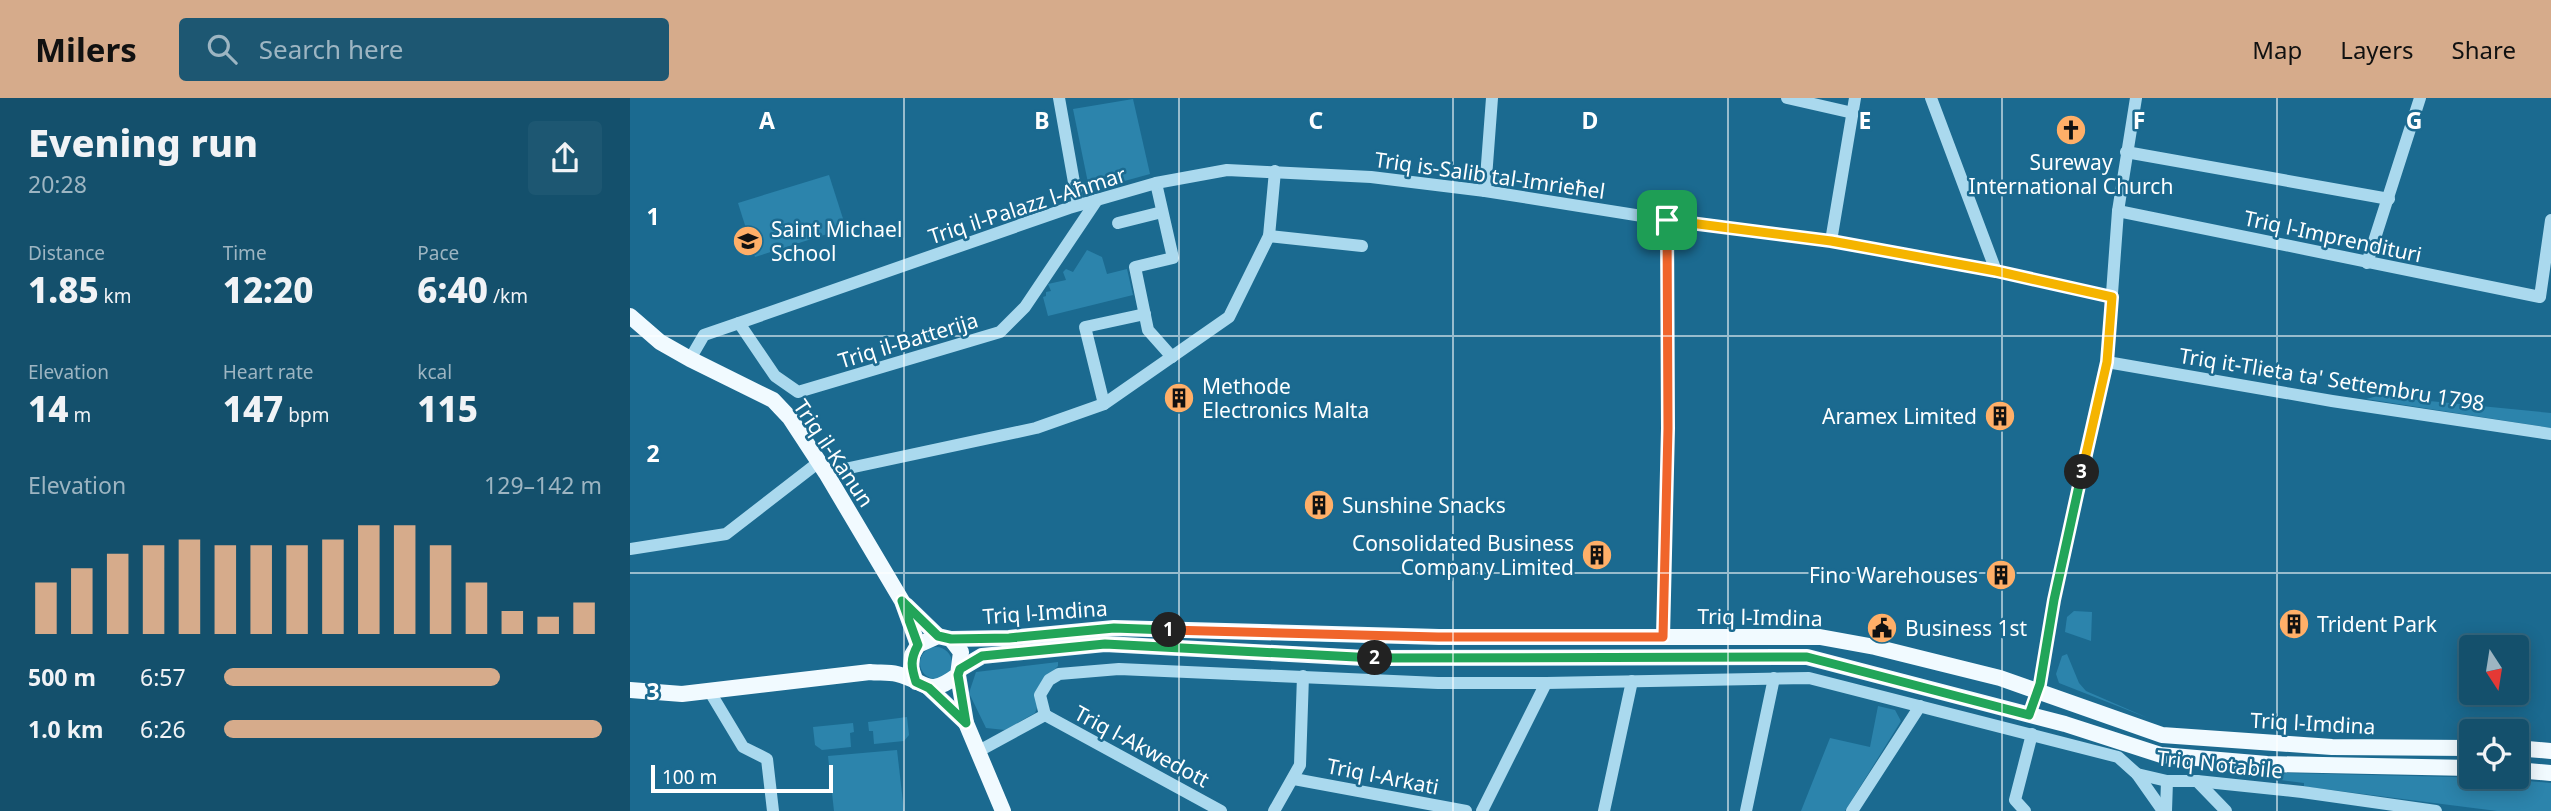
<!DOCTYPE html>
<meta charset="utf-8">
<style>
:root{--surface:#14506c;--page:#1d5772;--text:#f1f3f6;--muted:#9db5c2;--line:#33677f;--accent:#d6ab8b}
body{margin:0;font-family:"Noto Sans",sans-serif;background:var(--page);color:var(--text);height:100vh;display:flex;flex-direction:column;font-size:26px;white-space:nowrap}
*{box-sizing:border-box;margin:0}
p{font-size:23px;color:var(--muted)}
.icon{flex:none;width:38px;height:38px;fill:none;stroke:currentColor;stroke-width:2;stroke-linecap:round;stroke-linejoin:round}
.map{position:relative;flex:1;overflow:hidden}
.side{display:flex;flex-direction:column;background:var(--surface);width:630px}
.side>*{flex:none}
.needle{width:46px;rotate:168deg}
.tools{position:absolute;left:1829px;top:537px;display:grid;gap:14px}
.tools a{display:grid;place-items:center;width:70px;height:70px;border-radius:7px;background:var(--surface);box-shadow:0 4px 18px #0003,0 0 0 2px var(--line);font-size:35px}
.scale{position:absolute;left:21px;bottom:18px;width:182px;box-sizing:border-box;padding-left:7px;border:4px solid #fff;border-top:0;font-size:19px;line-height:24px;white-space:nowrap;color:#fff;-webkit-text-stroke:5px #1b6a90;paint-order:stroke}
.pin{position:absolute;display:grid;place-items:center;width:60px;height:60px;color:#fff;margin:-30px;border-radius:14px;box-shadow:0 4px 10px #0006}
.km{position:absolute;width:35px;height:35px;margin:-18px;border-radius:50%;background:#222;color:#fff;font-size:19px;line-height:35px;text-align:center}
.round{display:grid;place-items:center;flex:none;width:74px;height:74px;border-radius:7px;background:var(--page)}
.head{display:flex;align-items:center;justify-content:space-between;height:119px;padding:0 28px}
h1{font-size:38px;font-weight:800;line-height:52px}
.metrics{display:grid;grid-template-columns:repeat(3,1fr);gap:10px;height:119px;padding:7px 28px}
.metrics div{display:grid;align-content:center}
.metrics b{font-size:35px;font-weight:800}
.metrics small{font-size:19px;font-weight:400}
.metrics p{font-size:19px}
.chart{height:196px;padding:14px 28px}
.chart p{display:flex;justify-content:space-between}
.chart svg{width:100%;height:126px;margin-top:7px;stroke:var(--accent);stroke-width:6}
ul{padding:0 28px;list-style:none;font-size:23px}
li{display:grid;grid-template-columns:112px 84px 1fr;align-items:center;height:52px}
li i{height:18px;border-radius:9px;background:var(--accent)}
header{display:flex;align-items:center;gap:42px;box-sizing:border-box;height:98px;padding:0 35px;background:var(--accent);color:#111}
header strong{font-size:33px}
nav{display:flex;gap:38px;margin-inline-start:auto;font-size:24px}
.search{width:490px;height:63px;background:var(--page);display:flex;align-items:center;gap:18px;box-sizing:border-box;padding:0 24px;border-radius:7px;color:var(--muted);font-size:26px}
main{display:flex;flex:1;min-height:0}
.map>svg:first-child{display:block}
</style>
<header>
<strong>Milers</strong>
<div class="search"><svg class="icon" aria-label="search" viewBox="0 0 24 24"><circle cx="10" cy="10" r="6"/><path d="M15 15l6 6"/></svg>Search here</div>
<nav><a>Map</a><a>Layers</a><a>Share</a></nav>
</header>
<main>
<section class="side">
<div class="head"><div><h1>Evening run</h1><p>20:28</p></div><a class="round"><svg class="icon" aria-label="share" viewBox="0 0 24 24"><path d="M12 15V3M7 8l5-5 5 5M5 13v7h14v-7"/></svg></a></div>
<div class="metrics">
<div><p>Distance</p><b>1.85<small> km</small></b></div>
<div><p>Time</p><b>12:20</b></div>
<div><p>Pace</p><b>6:40<small> /km</small></b></div>
</div>
<div class="metrics">
<div><p>Elevation</p><b>14<small> m</small></b></div>
<div><p>Heart rate</p><b>147<small> bpm</small></b></div>
<div><p>kcal</p><b>115</b></div>
</div>
<div class="chart"><p><span>Elevation</span>129–142 m</p>
<svg viewBox="0 0 160 44" preserveAspectRatio="none"><path d="M5 44V26M15 44V21M25 44V16M35 44V13M45 44V11M55 44V13M65 44V13M75 44V13M85 44V11M95 44V6M105 44V6M115 44V13M125 44V26M135 44V36M145 44V38M155 44V33"/></svg>
</div>
<ul>
<li><b>500 m</b>6:57<i style="width:73%"></i></li>
<li><b>1.0 km</b>6:26<i style="width:100%"></i></li>
</ul>
</section>
<div class="map">
<svg width="1921" height="713" viewBox="0 0 1921 713">
<rect width="100%" height="100%" fill="#1b6a90"/>
<!-- green -->
<g fill="#2c84ac">
<path d="M503 1 520 76 469 90 458 85 443 11Z"/>
<path d="M199 77 216 130 125 159 108 105Z"/>
<path d="M457 152 472 159 477 176 497 171 503 197 418 218 413 199 416 198V194L421 193 418 186 436 182 433 174 436 171 443 174Z"/>
<path d="M1748 298 1921 315V330L1736 301Z"/>
<path d="M1444 513 1462 514 1461 543 1435 534 1437 519Z"/>
<circle cx="306" cy="565" r="16"/>
<path d="M1437 556 1449 585 1456 593 1518 620 1429 585 1426 576 1432 558Z"/>
<path d="M428 564V568L420 576 405 615 375 632 356 630 339 595 346 574Z"/>
<path d="M1248 608 1265 612 1271 623 1215 713H1171L1200 640 1240 649Z"/>
<path d="M277 619 279 637 274 643 244 646 243 633H239L238 624Z"/>
<path d="M223 625 224 634 220 635 221 649 192 652 185 647 183 629Z"/>
<path d="M267 652 274 713H204L198 658Z"/>
<path d="M1657 675 1865 680 1921 685V713H1867L1678 689 1674 688V685L1643 681 1644 677Z"/>
</g>
<g fill="none" stroke-linecap="round" stroke-linejoin="round">
<!-- minor -->
<g stroke="#aad9ee" stroke-width="12">
<path d="M429 0 448 107"/>
<path d="M1157 0 1223 15"/>
<path d="M1301 0 1366 173"/>
<path d="M1496 54 1759 101"/>
<path d="M526 85 543 160 505 169 518 232 542 259"/>
<path d="M855 93 862 0"/>
<path d="M1488 113 1910 199 1921 122"/>
<path d="M488 125 532 114"/>
<path d="M639 138 732 148"/>
<path d="M1201 143 1225 0"/>
<path d="M1737 165 1790 0"/>
<path d="M109 225 145 278 168 294 370 234 395 209 467 102"/>
<path d="M60 261 74 237 109 225 439 110 526 85 597 72 741 79 855 93 1037 122 1201 143 1366 173 1482 199"/>
<path d="M1477 264 1702 303 1921 336"/>
<path d="M474 306 455 229 515 216"/>
<path d="M196 375 406 330 474 306 599 219 639 138 645 73"/>
<path d="M0 451 96 436 189 364"/>
<path d="M1033 539 1038 330 1037 122"/>
<path d="M80 594 113 649 137 661 143 713"/>
<path d="M1400 616 1410 586 1424 502 1477 264 1488 113 1506 0"/>
<path d="M415 617 410 597 419 582 429 576 489 571 808 585H916L1179 580 1488 659 1507 676 1537 683H1567L1672 694 1806 713"/>
<path d="M415 617 591 713"/>
<path d="M347 654 415 617"/>
<path d="M1507 676 1533 713"/>
<path d="M664 681 836 713"/>
<path d="M1567 683 1596 713"/>
<path d="M644 713 670 667 673 578"/>
<path d="M852 713 916 585"/>
<path d="M974 713 1002 583"/>
<path d="M1116 713 1144 580"/>
<path d="M1222 713 1290 608"/>
<path d="M1395 713 1385 702 1402 636"/>
<path d="M1536 713 1537 683"/>
</g>
<!-- major -->
<g stroke="#f1faff" stroke-width="16">
<path d="M0 218 30 244 60 261 143 302 160 320 196 375 272 503 288 547"/>
<path d="M276 507 308 538"/>
<path d="M330 571 352 558 475 546 735 560 1177 559 1435 626 1531 657 1637 666 1841 670"/>
<path d="M328 577 336 625 373 713"/>
<path d="M286 584 281 570 282 557 288 547 308 538 321 541 379 540 484 530 809 539H1190L1245 549 1370 580 1532 637 1702 649 1841 650"/>
<path d="M299 590 336 625"/>
<path d="M0 592 52 596 240 574C248 575 259 574 267 576 297 583 296 601 328 577L331 554 321 541"/>
<path d="M1886 650 1921 653"/>
<path d="M1886 672 1921 675"/>
</g>
</g>
<g fill="none" stroke-linecap="round" stroke-linejoin="round">
<!-- split-1 casing -->
<g stroke="#fff" stroke-width="14">
<path id="split-1" d="M539 532 808 539H1033L1038 330 1037 122"/>
</g>
<!-- split-2 casing -->
<g stroke="#fff" stroke-width="14">
<path id="split-2" d="M539 532 484 530 379 540 321 541 308 538 272 503 288 547C280 561 281 569 286 584L299 590 336 625 328 577 330 571 352 558 475 546 745 560"/>
</g>
<!-- split-3 casing -->
<g stroke="#fff" stroke-width="14">
<path id="split-3" d="M745 560 1177 559 1399 617 1410 586 1424 502 1452 374"/>
</g>
<!-- split-4 casing -->
<g stroke="#fff" stroke-width="14">
<path id="split-4" d="M1037 122 1201 143 1366 173 1482 199 1477 264 1452 374"/>
</g>
<!-- split-1 -->
<use href="#split-1" stroke="#f0652b" stroke-width="9"/>
<!-- split-2 -->
<use href="#split-2" stroke="#22a559" stroke-width="9"/>
<!-- split-3 -->
<use href="#split-3" stroke="#22a559" stroke-width="9"/>
<!-- split-4 -->
<use href="#split-4" stroke="#f5b400" stroke-width="9"/>
</g>
<!-- grid -->
<path fill="none" stroke="#fff" stroke-width="2" stroke-opacity="0.55" d="M274 0V713M549 0V713M823 0V713M1098 0V713M1372 0V713M1647 0V713M0 238H1921M0 475H1921"/>
<!-- icons -->
<defs>
<g id="church-disc" transform="scale(1.575)"><circle r="9.5" fill="#ffaf68" stroke="#1b6a90"/><path d="M-1.2-6h2.4v3.5h3.3v2.4h-3.3V6h-2.4V-.1h-3.3v-2.4h3.3Z" fill="#111"/></g>
<g id="school-disc" transform="scale(1.575)"><circle r="9.5" fill="#ffaf68" stroke="#1b6a90"/><path d="M0-5L7-2L0 1L-7-2ZM-4 1L0 2.5L4 1V4Q0 6-4 4Z" fill="#111"/></g>
<g id="building-disc" transform="scale(1.575)"><circle r="9.5" fill="#ffaf68" stroke="#1b6a90"/><path d="M-4-6H4V6H1V3H-1V6H-4ZM-2.5-4.3h1.7v1.8h-1.7ZM.8-4.3h1.7v1.8H.8ZM-2.5-1h1.7V.8h-1.7ZM.8-1h1.7V.8H.8Z" fill="#111"/></g>
<g id="civic-disc" transform="scale(1.575)"><circle r="9.5" fill="#ffaf68" stroke="#1b6a90"/><path d="M-.6-6.5H3V-4.5H.6V-3L4-1V1h2V6H-6V1h2V-1L-.6-3ZM-1.2 2.5V6h2.4V2.5Z" fill="#111"/></g>
</defs>
<g fill-rule="evenodd">
<use href="#church-disc" x="1441" y="32"/>
<use href="#school-disc" x="118" y="143"/>
<use href="#building-disc" x="549" y="300"/>
<use href="#building-disc" x="1370" y="318"/>
<use href="#building-disc" x="689" y="407"/>
<use href="#building-disc" x="967" y="457"/>
<use href="#building-disc" x="1371" y="477"/>
<use href="#building-disc" x="1664" y="526"/>
<use href="#civic-disc" x="1252" y="530"/>
</g>
<g text-anchor="middle" dominant-baseline="central" stroke-width="5" stroke-linejoin="round" paint-order="stroke">
<!-- poi labels -->
<g font-size="21" fill="#fff" stroke="#1b6a90" text-anchor="start">
<text x="1441" y="64" text-anchor="middle">Sureway<tspan x="1441" dy="24">International Church</tspan></text>
<text x="141" y="131">Saint Michael<tspan x="141" dy="24">School</tspan></text>
<text x="572" y="288">Methode<tspan x="572" dy="24">Electronics Malta</tspan></text>
<text x="1347" y="318" text-anchor="end">Aramex Limited</text>
<text x="712" y="407">Sunshine Snacks</text>
<text x="944" y="445" text-anchor="end">Consolidated Business<tspan x="944" dy="24">Company Limited</tspan></text>
<text x="1348" y="477" text-anchor="end">Fino Warehouses</text>
<text x="1687" y="526">Trident Park</text>
<text x="1275" y="530">Business 1st</text>
</g>
<!-- street labels -->
<g font-size="21" fill="#fff" stroke="#1b6a90">
<text transform="translate(860 77) rotate(8)">Triq is-Salib tal-Imrieħel</text>
<text transform="translate(397 107) rotate(-18)">Triq il-Palazz l-Aħmar</text>
<text transform="translate(1703 138) rotate(12)">Triq l-Imprendituri</text>
<text transform="translate(278 242) rotate(-17)">Triq il-Batterija</text>
<text transform="translate(1702 281) rotate(9)">Triq it-Tlieta ta' Settembru 1798</text>
<text transform="translate(204 355) rotate(56)">Triq il-Kanun</text>
<text transform="translate(415 514) rotate(-4)">Triq l-Imdina</text>
<text transform="translate(1130 519) rotate(1)">Triq l-Imdina</text>
<text transform="translate(1683 625) rotate(3)">Triq l-Imdina</text>
<text transform="translate(512 648) rotate(28)">Triq l-Akwedott</text>
<text transform="translate(1590 666) rotate(6)">Triq Notabile</text>
<text transform="translate(753 678) rotate(11)">Triq l-Arkati</text>
</g>
</g>
<g font-size="23" text-anchor="middle" font-weight="bold" fill="#fff" stroke="#1b6a90" stroke-width="5" stroke-linejoin="round" paint-order="stroke">
<text x="137" y="31">A</text>
<text x="412" y="31">B</text>
<text x="686" y="31">C</text>
<text x="960" y="31">D</text>
<text x="1235" y="31">E</text>
<text x="1509" y="31">F</text>
<text x="1784" y="31">G</text>
<text x="23" y="127">1</text>
<text x="23" y="364">2</text>
<text x="23" y="602">3</text>
</g>
</svg>
<div class="tools">
<a><svg class="needle" viewBox="-14 -14 28 28"><path d="M0-13l5 13h-10z" fill="#e53935"/><path d="M0 13l5-13h-10z" fill="#9db5c2"/></svg></a>
<a><svg class="icon" aria-label="locate" viewBox="0 0 24 24"><circle cx="12" cy="12" r="6"/><path d="M12 2v4M12 18v4M2 12h4M18 12h4"/></svg></a>
</div>
<div class="scale">100 m</div>
<div class="pin" style="left:1037px;top:122px;background:#1e9e55"><svg class="icon" aria-label="arrive" viewBox="0 0 24 24"><path d="M6 21V4h12l-3 4 3 4H6"/></svg></div>
<b class="km" style="left:539px;top:532px">1</b>
<b class="km" style="left:745px;top:560px">2</b>
<b class="km" style="left:1452px;top:374px">3</b>
</div>
</main>
